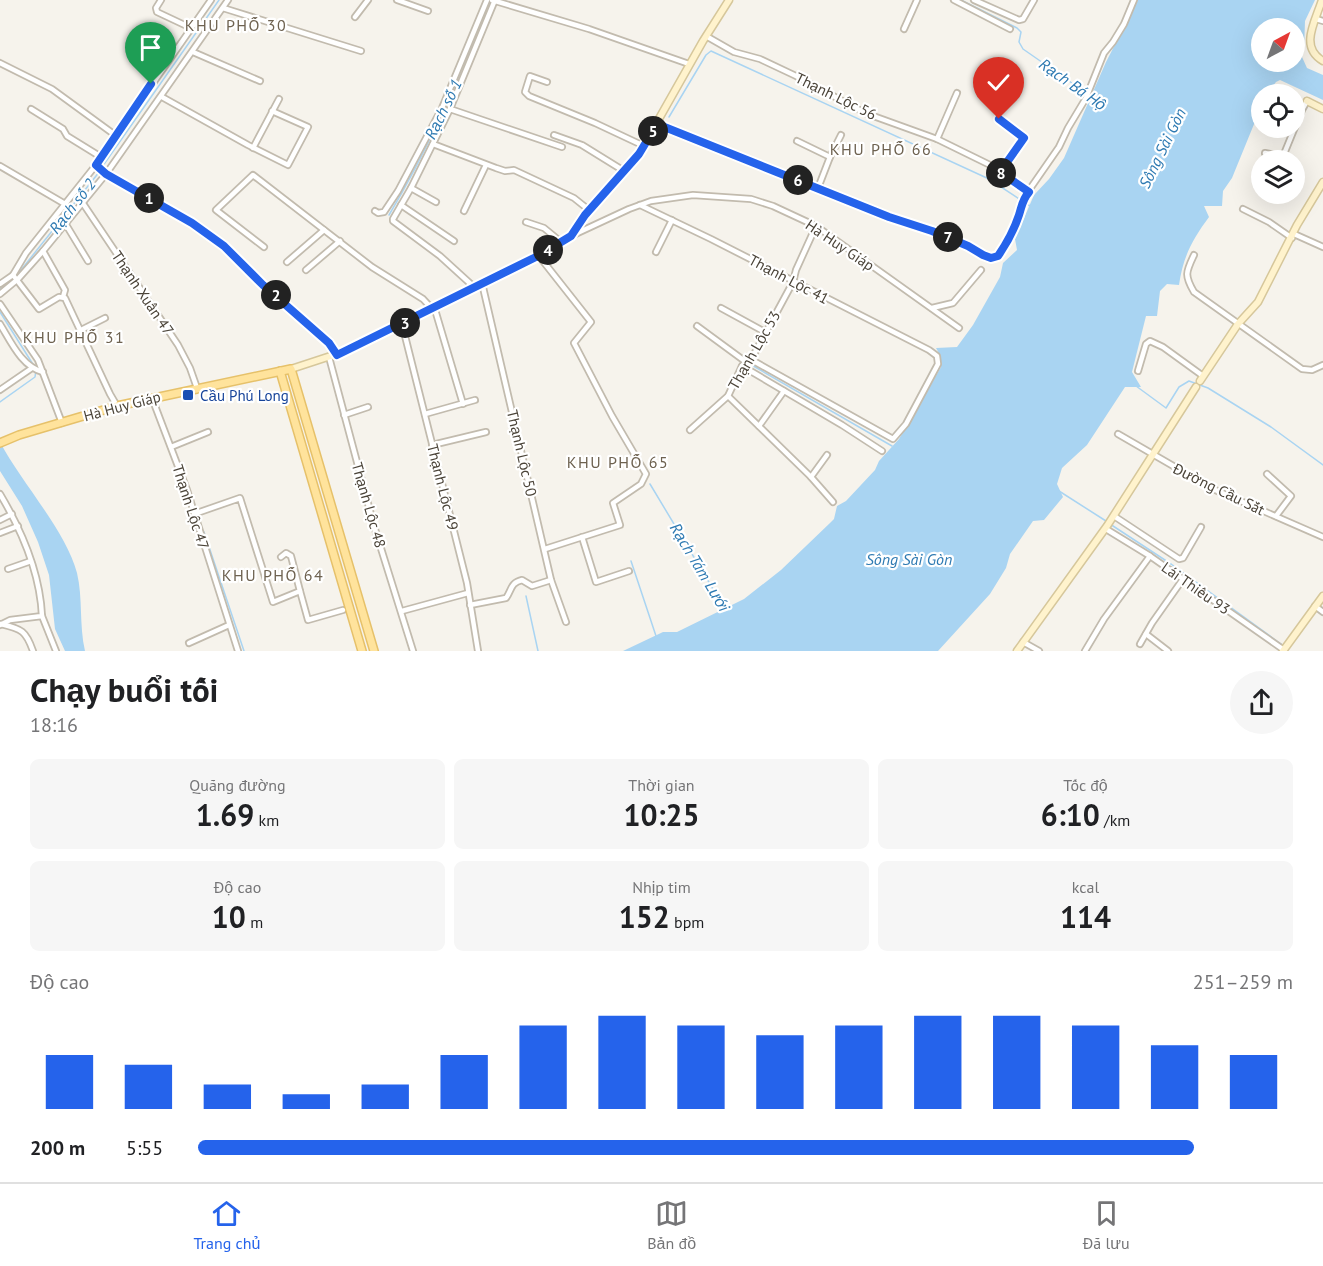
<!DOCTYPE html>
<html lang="vi">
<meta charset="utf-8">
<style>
:root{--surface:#fff;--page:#f6f6f6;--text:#202124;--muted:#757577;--line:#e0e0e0;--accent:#2563eb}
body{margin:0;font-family:"PT Sans",sans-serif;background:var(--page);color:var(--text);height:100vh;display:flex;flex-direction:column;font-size:22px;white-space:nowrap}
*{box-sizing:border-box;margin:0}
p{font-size:20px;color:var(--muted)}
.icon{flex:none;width:33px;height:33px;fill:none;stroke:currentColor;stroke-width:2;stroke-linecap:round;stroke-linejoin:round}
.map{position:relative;height:651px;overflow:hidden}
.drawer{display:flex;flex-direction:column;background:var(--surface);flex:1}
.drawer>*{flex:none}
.needle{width:39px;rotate:41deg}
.tools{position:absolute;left:1251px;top:18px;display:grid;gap:12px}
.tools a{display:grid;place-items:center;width:54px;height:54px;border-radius:50%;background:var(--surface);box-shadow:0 6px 24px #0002;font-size:30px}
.pin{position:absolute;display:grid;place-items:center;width:51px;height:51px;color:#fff;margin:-62px -26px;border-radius:50% 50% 50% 0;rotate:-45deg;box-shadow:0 0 6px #0007}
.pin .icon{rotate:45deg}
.km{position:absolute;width:30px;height:30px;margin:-15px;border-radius:50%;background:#222;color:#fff;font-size:16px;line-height:30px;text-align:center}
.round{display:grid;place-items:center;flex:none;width:63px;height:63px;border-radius:32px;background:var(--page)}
.head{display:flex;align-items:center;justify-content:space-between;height:102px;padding:0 30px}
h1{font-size:33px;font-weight:700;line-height:45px}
.figures{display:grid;grid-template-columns:repeat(3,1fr);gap:9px;height:102px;padding:6px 30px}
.figures div{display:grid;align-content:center;border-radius:9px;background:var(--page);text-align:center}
.figures b{font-size:30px;font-weight:700}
.figures small{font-size:16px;font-weight:400}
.figures p{font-size:16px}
.chart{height:168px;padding:12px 30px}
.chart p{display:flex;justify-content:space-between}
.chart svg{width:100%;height:108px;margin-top:6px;stroke:var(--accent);stroke-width:6}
ul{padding:0 30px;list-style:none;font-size:20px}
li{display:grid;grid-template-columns:96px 72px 1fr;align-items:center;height:45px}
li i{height:15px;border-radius:8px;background:var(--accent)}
.menu{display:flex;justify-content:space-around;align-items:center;height:84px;border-top:2px solid var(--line);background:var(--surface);font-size:16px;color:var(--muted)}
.menu a{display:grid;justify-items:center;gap:3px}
.menu .selected{color:var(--accent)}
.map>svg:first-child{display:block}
</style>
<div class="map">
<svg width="1323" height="651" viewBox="0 0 1323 651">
<rect width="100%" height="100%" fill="#f6f3ec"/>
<!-- water -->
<g fill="#a9d4f2" fill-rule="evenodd">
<path d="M1138 0H1315L1305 21 1304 50 1302 57 1307 68 1323 75V100L1280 80 1276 82 1267 94H1262L1261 107 1232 178 1223 191 1222 206H1204L1209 217C1192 240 1183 257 1179 285L1167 284 1160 291 1157 316H1146L1132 372 1141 387H1125L1087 445 1062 468 1057 484 1063 497 1044 520 1033 521 1010 554 1006 568 990 594 938 651H623L663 632H677L744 599 781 570 830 523 834 519 837 506 846 501 875 470 879 461 899 439 941 367V357L936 348 957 347 973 325 1000 277 1003 263 1017 250 1015 239 1034 195 1049 179 1064 158 1106 62ZM1262 28H1294V62H1262Z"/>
<path d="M0 442C21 482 66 531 77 573 83 598 79 625 85 651H65L55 629 49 575 38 542 22 506 0 471Z"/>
</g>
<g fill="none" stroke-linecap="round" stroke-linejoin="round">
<!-- stream -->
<g stroke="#a9d4f2" stroke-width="1.5">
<path d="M961 0 1017 28 1021 32 1019 42 1023 49 1092 97"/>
<path d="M669 117 706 55 711 51 989 179 1030 206"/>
<path d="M102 167 219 0"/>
<path d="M389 215C430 147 460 74 491 1"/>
<path d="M17 275 100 171"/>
<path d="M0 289 14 278"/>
<path d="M0 312 34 366"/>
<path d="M748 363 892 446"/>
<path d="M1136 386 1166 408 1179 387 1189 381 1208 388 1271 427 1323 465"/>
<path d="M0 402 35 377 36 370"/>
<path d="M650 484 725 609"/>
<path d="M1059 491 1106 521"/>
<path d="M1110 524 1171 564 1285 647"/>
<path d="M204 532 244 651"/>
<path d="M631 561 656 636"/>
<path d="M526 596 538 651"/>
</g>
<!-- street casing -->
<g stroke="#c2bbae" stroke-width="8">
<g id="street">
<path d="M161 0 156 8 157 12 191 28"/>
<path d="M397 0 428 11"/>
<path d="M492 0 589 29 689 64"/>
<path d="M954 0 1010 29"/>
<path d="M974 0 1019 20 1023 19 1034 0"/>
<path d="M223 8 361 51"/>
<path d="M355 17 368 0"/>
<path d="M1316 19 1323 21"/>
<path d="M904 29 917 0"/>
<path d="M706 36 734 52 760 59 796 76 865 113 937 139 990 165 1029 192"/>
<path d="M193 52 260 81"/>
<path d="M0 63 52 89 115 135"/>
<path d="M547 82 530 76 525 92 529 96 595 123 644 146"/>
<path d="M162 97 248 145 288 165 308 127 272 111"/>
<path d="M31 109 63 129 67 136 101 157"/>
<path d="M450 109 562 147"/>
<path d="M999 119 1024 138 1000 172"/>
<path d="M657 124 889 217 932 231 968 246 983 255 991 258 998 256 1010 238 1025 196 1059 147 1068 128 1086 98 1104 53 1113 42 1124 24 1134 0"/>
<path d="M554 135 582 145 624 171"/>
<path d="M937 139 957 93"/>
<path d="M797 141 830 157"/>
<path d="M433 144 496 168 505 171 514 170 574 198 589 210"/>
<path d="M253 148 279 99"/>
<path d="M1265 153 1280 156 1284 154 1302 110 1307 101"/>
<path d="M96 165 106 174 192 223 224 246 263 284 329 343 337 355"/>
<path d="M0 166 65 204 96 165 211 0"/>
<path d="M411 188 436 202"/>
<path d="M818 188 830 157 841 135"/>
<path d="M82 202 178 345 190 368 197 388"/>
<path d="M401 205 454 241"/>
<path d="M640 205 711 239 929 350 937 356 938 364 906 424 893 439 750 359"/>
<path d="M1243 209 1269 222 1292 238"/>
<path d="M375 211 378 213 384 212 398 191 442 108 487 0"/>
<path d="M464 211 486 165"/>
<path d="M526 222 544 228 561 242"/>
<path d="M65 223 88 261"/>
<path d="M1294 234 1323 247"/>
<path d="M571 236 629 209 651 201 693 195 751 199 773 206 816 226 959 328"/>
<path d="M264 247 216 210 253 175 372 267 423 299 436 313 463 404"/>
<path d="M656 252 672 220"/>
<path d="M1194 255C1186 272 1184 275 1194 292L1302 369 1312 370 1323 365"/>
<path d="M539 256 591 322 574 343 612 416 646 474 641 484 613 503 620 525 545 549"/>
<path d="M287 262 324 230"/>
<path d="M306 270 340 241"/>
<path d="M13 275 39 309 59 297 65 298 110 394 117 406"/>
<path d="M482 283 551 580 566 622"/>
<path d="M0 284 13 275 26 253 65 204"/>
<path d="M474 287 440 256 393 221V219L411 188 450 109 495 0"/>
<path d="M0 294 18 279 43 251"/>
<path d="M63 297 65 290 43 251 106 174 228 0"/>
<path d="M0 304 38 360 62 423"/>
<path d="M721 308 765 332"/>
<path d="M932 308 953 303 981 270"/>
<path d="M0 324C11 342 22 367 43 372"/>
<path d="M402 324 467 583 478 651"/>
<path d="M697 326 746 362"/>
<path d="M81 330 105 318"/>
<path d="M329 357 374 526 413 651"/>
<path d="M742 366 842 425 882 451"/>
<path d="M1138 371 1146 344 1150 341 1163 347 1203 376"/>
<path d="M0 390 32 368"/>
<path d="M728 396 811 477"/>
<path d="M152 398 187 490 238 651"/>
<path d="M425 414 475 400"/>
<path d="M344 415 368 407"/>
<path d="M759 426 784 391"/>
<path d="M690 430 728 396 742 366 752 358 793 282 796 270 816 226"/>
<path d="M1118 434 1213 489 1323 537"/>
<path d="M432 445 486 432"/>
<path d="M171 447 208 432"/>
<path d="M827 455 811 477 833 502"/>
<path d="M1267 474 1291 496 1276 516"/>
<path d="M0 494C22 531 40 573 42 616L10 620 0 625"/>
<path d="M194 514 240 498 273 602 300 591 291 556 286 553 281 557"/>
<path d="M1114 516 1179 559 1183 558 1201 527"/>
<path d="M0 520 12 514"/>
<path d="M1106 529 1150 556 1284 650"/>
<path d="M0 533 18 526"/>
<path d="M582 537 596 582 629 571"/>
<path d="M8 569 31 561"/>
<path d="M300 591 308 620 343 610"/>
<path d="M470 605 506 598C512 590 510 583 522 580L532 586 551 580"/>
<path d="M1315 606 1323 612"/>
<path d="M402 611 468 593"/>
<path d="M42 616 56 651"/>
<path d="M1 624C22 629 26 631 33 651"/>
<path d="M1146 634 1168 651"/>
<path d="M1023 642 1039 651"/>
<path d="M189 643 229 625"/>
<path d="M1140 644 1152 623 1183 579"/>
<path d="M1085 651 1104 619 1150 556"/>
</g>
</g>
<!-- secondary casing -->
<g stroke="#d6c79b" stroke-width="9">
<g id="secondary">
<path d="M1322 0C1315 22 1299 47 1323 61"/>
<path d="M1307 101 1323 109"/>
<path d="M291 369 349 350 539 256 571 236 585 215 639 154 703 41 729 0"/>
<path d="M1200 381 1238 324 1258 302 1297 225 1323 182"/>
<path d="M1017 651 1107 526 1196 387"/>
<path d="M1283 651 1323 596"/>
</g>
</g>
<!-- primary casing -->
<g stroke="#e6c16a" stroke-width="10">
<g id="primary">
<path d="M280 371 362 651"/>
<path d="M0 443 19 435 117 406 291 369 374 651"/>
</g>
</g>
<!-- street -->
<use href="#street" stroke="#fff" stroke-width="4.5"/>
<!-- secondary -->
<use href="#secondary" stroke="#fff3cd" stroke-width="6"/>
<!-- primary -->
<use href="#primary" stroke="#ffe39c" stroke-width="7"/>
</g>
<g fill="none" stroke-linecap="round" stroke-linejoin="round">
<!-- route casing -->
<g stroke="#fff" stroke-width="12">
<path id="route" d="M151 84 96 165 106 174 192 223 224 246 263 285 329 343 337 355 538 256 571 236 585 215 639 154 657 124 889 217 932 231 968 246 983 255 991 258 998 256C1007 243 1014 230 1019 215 1022 206 1022 200 1029 192L1000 172 1024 138 999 119"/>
</g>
<!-- route -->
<use href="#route" stroke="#2563eb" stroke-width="8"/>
</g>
<!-- markers -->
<rect fill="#1a4fb4" stroke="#fff" stroke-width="2" x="182" y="389" width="12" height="12" rx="3"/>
<g text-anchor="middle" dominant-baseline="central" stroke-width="4.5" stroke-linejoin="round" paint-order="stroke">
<!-- street labels -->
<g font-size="15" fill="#4b4439" stroke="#fff">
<text transform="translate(836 96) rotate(26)">Thạnh Lộc 56</text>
<text transform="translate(840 245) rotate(34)">Hà Huy Giáp</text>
<text transform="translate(789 279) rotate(28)">Thạnh Lộc 41</text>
<text transform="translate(143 293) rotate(56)">Thạnh Xuân 47</text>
<text transform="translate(754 350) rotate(-60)">Thạnh Lộc 53</text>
<text transform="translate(122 406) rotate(-15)">Hà Huy Giáp</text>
<text transform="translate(522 453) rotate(77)">Thạnh Lộc 50</text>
<text transform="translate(443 487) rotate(76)">Thạnh Lộc 49</text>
<text transform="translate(1219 489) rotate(26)">Đường Cầu Sắt</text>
<text transform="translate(369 505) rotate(74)">Thạnh Lộc 48</text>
<text transform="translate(191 507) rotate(72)">Thạnh Lộc 47</text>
<text transform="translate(1196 588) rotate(35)">Lái Thiêu 93</text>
</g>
<!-- transit labels -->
<g font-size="15" fill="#164399" stroke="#fff" text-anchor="start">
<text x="200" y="395">Cầu Phú Long</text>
</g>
<!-- neighbourhood labels -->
<g font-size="16" letter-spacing="1.5" fill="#6e6250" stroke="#fff">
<text x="236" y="25">KHU PHỐ 30</text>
<text x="881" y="149">KHU PHỐ 66</text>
<text x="74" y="337">KHU PHỐ 31</text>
<text x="618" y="462">KHU PHỐ 65</text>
<text x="273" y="575">KHU PHỐ 64</text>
</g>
<!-- water labels -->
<g font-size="16" font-style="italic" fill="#2e7ab2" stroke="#fff">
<text transform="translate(1073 84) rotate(35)">Rạch Bá Hộ</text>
<text transform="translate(443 109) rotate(-64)">Rạch số 1</text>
<text transform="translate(1162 148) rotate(-64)">Sông Sài Gòn</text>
<text transform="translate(72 206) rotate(-52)">Rạch số 2</text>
<text x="909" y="559">Sông Sài Gòn</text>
<text transform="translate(700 567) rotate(59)">Rạch Tám Lưới</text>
</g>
</g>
</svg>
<div class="tools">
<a><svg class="needle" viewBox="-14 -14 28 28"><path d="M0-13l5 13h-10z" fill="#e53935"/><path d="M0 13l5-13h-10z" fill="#757577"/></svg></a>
<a><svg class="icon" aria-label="locate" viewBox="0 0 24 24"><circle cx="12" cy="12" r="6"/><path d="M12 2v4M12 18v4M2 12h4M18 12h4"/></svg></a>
<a><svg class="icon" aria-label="layers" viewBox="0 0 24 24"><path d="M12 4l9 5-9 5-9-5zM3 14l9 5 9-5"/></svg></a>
</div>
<div class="pin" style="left:151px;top:84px;background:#1e9e55"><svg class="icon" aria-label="arrive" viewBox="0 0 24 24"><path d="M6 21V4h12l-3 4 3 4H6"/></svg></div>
<div class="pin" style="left:999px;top:119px;background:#d93025"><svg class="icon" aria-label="check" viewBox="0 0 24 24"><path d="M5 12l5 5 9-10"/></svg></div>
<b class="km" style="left:149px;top:198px">1</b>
<b class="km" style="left:276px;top:295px">2</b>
<b class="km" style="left:405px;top:323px">3</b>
<b class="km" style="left:548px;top:250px">4</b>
<b class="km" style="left:653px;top:131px">5</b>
<b class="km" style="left:798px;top:180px">6</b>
<b class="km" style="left:948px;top:237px">7</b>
<b class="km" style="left:1001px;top:173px">8</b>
</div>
<section class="drawer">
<div class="head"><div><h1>Chạy buổi tối</h1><p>18:16</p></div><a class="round"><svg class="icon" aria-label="share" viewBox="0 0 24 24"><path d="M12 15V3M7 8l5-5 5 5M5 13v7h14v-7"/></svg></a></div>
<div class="figures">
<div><p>Quãng đường</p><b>1.69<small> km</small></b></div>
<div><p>Thời gian</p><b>10:25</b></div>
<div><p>Tốc độ</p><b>6:10<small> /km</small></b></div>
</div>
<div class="figures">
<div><p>Độ cao</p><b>10<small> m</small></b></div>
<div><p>Nhịp tim</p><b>152<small> bpm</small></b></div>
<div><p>kcal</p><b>114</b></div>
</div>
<div class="chart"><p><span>Độ cao</span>251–259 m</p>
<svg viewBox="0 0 160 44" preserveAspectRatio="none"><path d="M5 44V22M15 44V26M25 44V34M35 44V38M45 44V34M55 44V22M65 44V10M75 44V6M85 44V10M95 44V14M105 44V10M115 44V6M125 44V6M135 44V10M145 44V18M155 44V22"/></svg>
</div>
<ul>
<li><b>200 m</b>5:55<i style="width:91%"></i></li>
</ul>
</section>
<nav class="menu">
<a class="selected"><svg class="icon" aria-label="home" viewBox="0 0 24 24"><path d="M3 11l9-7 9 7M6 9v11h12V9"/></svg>Trang chủ</a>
<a><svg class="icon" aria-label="map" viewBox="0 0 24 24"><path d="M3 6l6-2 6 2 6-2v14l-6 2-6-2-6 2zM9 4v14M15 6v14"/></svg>Bản đồ</a>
<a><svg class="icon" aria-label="saved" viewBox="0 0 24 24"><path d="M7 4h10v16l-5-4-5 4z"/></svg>Đã lưu</a>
</nav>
